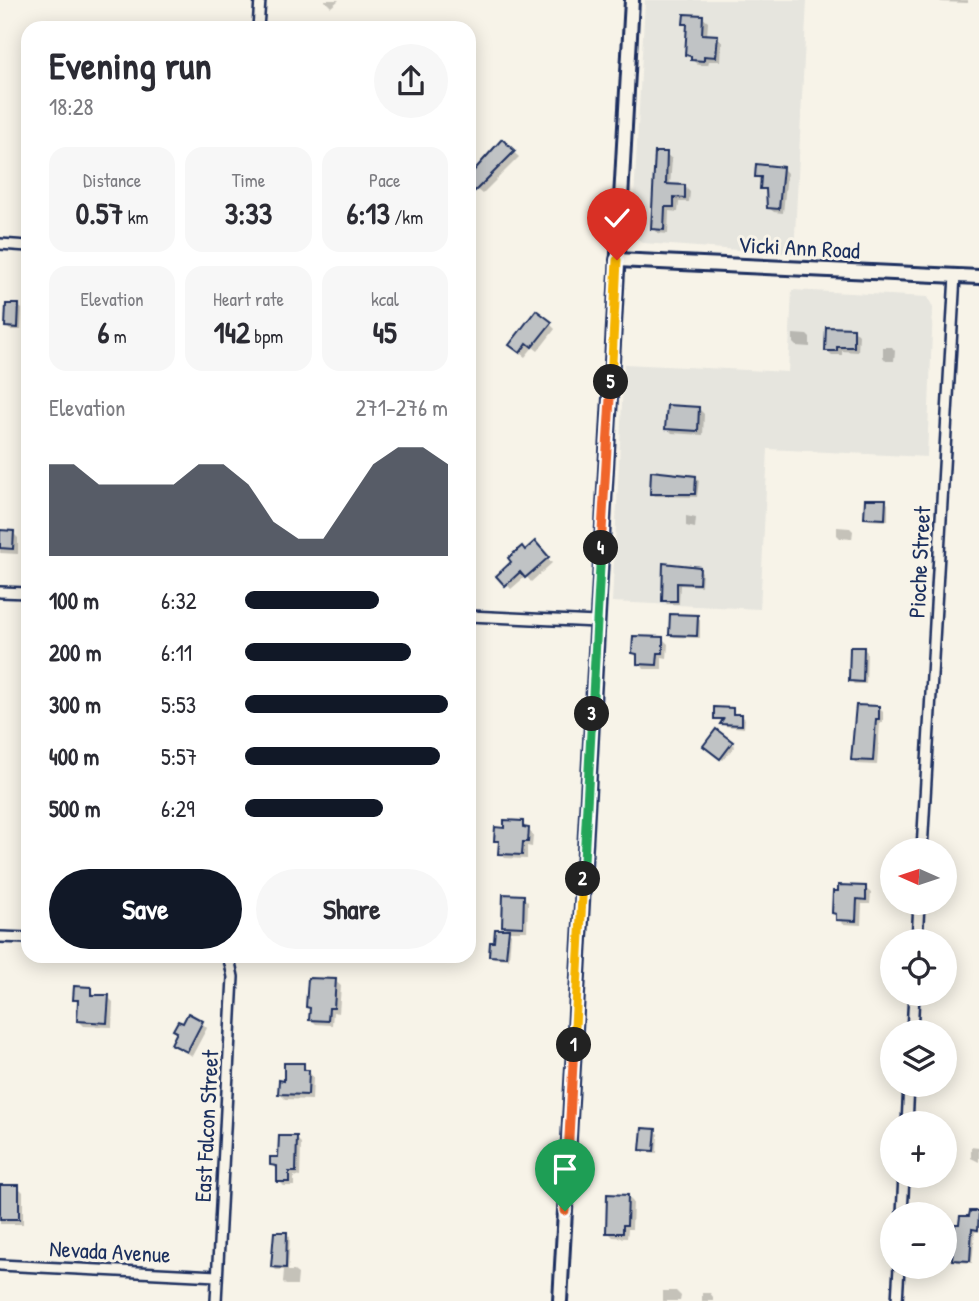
<!DOCTYPE html>
<meta charset="utf-8">
<style>
:root{--surface:#fff;--page:#f7f7f7;--text:#2b2b33;--muted:#7c7c81;--accent:#111827}
body{margin:0;font-family:"Patrick Hand",sans-serif;background:var(--page);color:var(--text);height:100vh;display:flex;flex-direction:column;font-size:26px;white-space:nowrap}
*{box-sizing:border-box;margin:0}
p{font-size:23px;color:var(--muted)}
.icon{flex:none;width:38px;height:38px;fill:none;stroke:currentColor;stroke-width:2;stroke-linecap:round;stroke-linejoin:round}
.map{position:relative;flex:1;overflow:hidden}
.details{position:absolute;left:21px;top:21px;width:455px;height:942px;display:flex;flex-direction:column;background:var(--surface);border-radius:21px;box-shadow:0 4px 18px #0003}
.details>*{flex:none}
.needle{width:46px;rotate:273deg}
.tools{position:absolute;left:880px;top:838px;display:grid;gap:14px}
.tools a{display:grid;place-items:center;width:77px;height:77px;border-radius:50%;background:var(--surface);box-shadow:0 4px 18px #0003;font-size:35px}
.pin{position:absolute;display:grid;place-items:center;width:60px;height:60px;color:#fff;margin:-72px -30px;border-radius:50% 50% 50% 0;rotate:-45deg;box-shadow:0 0 7px #0007}
.pin .icon{rotate:45deg}
.km{position:absolute;width:35px;height:35px;margin:-18px;border-radius:50%;background:#222;color:#fff;font-size:19px;line-height:35px;text-align:center}
.round{display:grid;place-items:center;flex:none;width:74px;height:74px;border-radius:37px;background:var(--page)}
.head{display:flex;align-items:center;justify-content:space-between;height:119px;padding:0 28px}
h1{font-size:38px;font-weight:700;line-height:52px}
.figures{display:grid;grid-template-columns:repeat(3,1fr);gap:10px;height:119px;padding:7px 28px}
.figures div{display:grid;align-content:center;border-radius:18px;background:var(--page);text-align:center}
.figures b{font-size:30px;font-weight:700}
.figures small{font-size:19px;font-weight:400}
.figures p{font-size:19px}
.chart{height:196px;padding:14px 28px}
.chart p{display:flex;justify-content:space-between}
.chart svg{width:100%;height:126px;margin-top:7px;fill:var(--accent);opacity:.7}
.cta{display:flex;gap:14px;margin-top:auto;padding:14px 28px}
.cta a{flex:1;height:80px;border-radius:42px;background:var(--accent);color:#fff;font-size:28px;font-weight:700;line-height:80px;text-align:center}
.cta a+a{background:var(--page);color:var(--text)}
ul{padding:0 28px;list-style:none;font-size:23px}
li{display:grid;grid-template-columns:112px 84px 1fr;align-items:center;height:52px}
li i{height:18px;border-radius:9px;background:var(--accent)}
.map>svg:first-child{display:block}
</style>
<div class="map">
<svg width="979" height="1301" viewBox="0 0 979 1301">
<rect width="100%" height="100%" fill="#f7f3e8"/>
<filter id="ink" filterUnits="userSpaceOnUse"><feTurbulence type="fractalNoise" baseFrequency=".0143" numOctaves="2"/><feDisplacementMap in="SourceGraphic" scale="14" xChannelSelector="R" yChannelSelector="G"/><feConvolveMatrix kernelMatrix="1 2 1 2 8 2 1 2 1" color-interpolation-filters="sRGB"/></filter>
<g filter="url(#ink)">
<!-- built -->
<g fill="#e6e5de">
<path d="M645 0H807L794 254 643 243 632 234Z"/>
<path d="M792 290 928 297 933 308 927 457 768 449 760 609 612 602 624 364 788 372Z"/>
</g>
<!-- shadow -->
<g fill="#0003">
<path d="M324 0H339L331 7Z"/>
<path d="M939 0H968V3L941 2Z"/>
<path d="M702 17 708 22 707 36 717 37 722 42 721 61H709L708 65H698L687 55 689 27 685 23Z"/>
<path d="M502 142 519 157 482 194 469 183V179Z"/>
<path d="M666 154 672 159 670 186 685 187 690 192 689 202H679L678 212 669 211 668 234 658 233 653 228Z"/>
<path d="M782 168 787 173 783 213 774 212 769 208 767 193 757 176Z"/>
<path d="M18 306 22 309 21 330H10L7 327Z"/>
<path d="M550 324 555 329 538 351 533 347 525 357 516 350Z"/>
<path d="M854 330 859 335 858 352 842 351V355H832L826 350Z"/>
<path d="M793 334 807 335 810 338V347L796 346 793 343Z"/>
<path d="M883 347H892L895 351 894 361H886L883 357Z"/>
<path d="M699 409 704 414 703 435 672 433 667 428Z"/>
<path d="M695 478 699 481 697 497 655 496 652 493Z"/>
<path d="M885 501 888 504V521L869 520 866 517Z"/>
<path d="M686 516 696 518 695 528 686 526Z"/>
<path d="M837 527 850 528 853 531 852 539 840 538 837 535Z"/>
<path d="M0 530 13 533 18 538V554L0 553Z"/>
<path d="M535 544 552 563 531 582 526 576 511 589 499 576Z"/>
<path d="M665 565 699 569 702 572 701 586 680 585 679 604H667L664 600Z"/>
<path d="M697 617 700 620V638L674 637 671 634Z"/>
<path d="M663 639 668 644 667 658 662 657V669H644L634 653Z"/>
<path d="M864 649 867 652 866 684H854L851 681Z"/>
<path d="M879 708 883 712V723H880L877 765 857 764 852 759Z"/>
<path d="M732 710 735 716H742L745 719 744 728 725 726 722 724 724 722 716 718Z"/>
<path d="M732 743 735 746 723 760 708 749Z"/>
<path d="M522 823 533 835 532 847 527 846V859L505 858 500 853 501 845 496 840 505 830Z"/>
<path d="M865 888 871 893 870 904H862L861 925 843 924 833 913Z"/>
<path d="M523 897 528 902 527 931H509L503 925Z"/>
<path d="M508 931 511 934 509 959 494 958 491 955 496 944Z"/>
<path d="M335 981 341 986 339 1013 333 1012 332 1025 316 1024 311 1019 312 1011 308 1007Z"/>
<path d="M90 989 95 997H108L113 1002 112 1027 84 1026 79 1021 80 1004 75 1000Z"/>
<path d="M202 1023 207 1028 192 1056 173 1043 184 1026Z"/>
<path d="M303 1065 313 1077 312 1100 285 1099 280 1094 285 1083Z"/>
<path d="M655 1130 658 1134 657 1153 645 1152 642 1149Z"/>
<path d="M296 1138 301 1143 300 1177 294 1176V1186H284L279 1181V1170L271 1165 280 1159Z"/>
<path d="M971 1147 979 1148V1162L971 1158Z"/>
<path d="M0 1187H18L23 1192V1224H0Z"/>
<path d="M628 1197 633 1202 632 1229H628L627 1238 613 1237 608 1232Z"/>
<path d="M978 1213 979 1232H975L972 1263 957 1262 954 1259Z"/>
<path d="M286 1234 290 1237 288 1271H294L298 1274 297 1285H286L283 1282 284 1270H276L273 1267Z"/>
<path d="M663 1291H676L681 1296 680 1301H663Z"/>
<path d="M702 1293H710L713 1297V1301H702Z"/>
</g>
<!-- building -->
<g fill="#c0c3c5" stroke="#1b2f5e" stroke-width="2">
<path d="M684 14 703 15 702 34 718 35 716 57 704 56V61L691 60V56L685 55 687 24H683Z"/>
<path d="M502 139 515 151 475 191 469 185V176Z"/>
<path d="M655 152H667L666 184 685 185V198L674 197V207H665L664 230 651 229Z"/>
<path d="M756 164 783 167 779 209 767 208 766 189H760L761 177H755Z"/>
<path d="M6 304H19L18 328 5 327Z"/>
<path d="M536 310 552 322 532 347 527 343 520 353 509 345Z"/>
<path d="M826 327 854 328V347H837V351H825Z"/>
<path d="M667 405 699 407 698 431 665 429Z"/>
<path d="M651 471 696 476 695 494H650Z"/>
<path d="M865 499H886L885 519 864 518Z"/>
<path d="M0 530 14 531 13 549 0 548Z"/>
<path d="M535 541 549 557 525 578 520 572 505 586 496 576 511 562 508 558 522 546 525 550Z"/>
<path d="M663 563 700 567 699 584 677 583V601H662Z"/>
<path d="M670 614 698 615 697 636 669 635Z"/>
<path d="M633 636 663 637V653H658L657 665 637 664V654L632 653Z"/>
<path d="M850 647H864L863 682 849 681Z"/>
<path d="M856 705 879 706V719H876L873 761 851 760Z"/>
<path d="M714 707 733 708V714H742V725L720 724 723 719H714Z"/>
<path d="M716 729 733 742 720 759 703 746Z"/>
<path d="M504 820 523 821V827L529 828 528 842H523L522 855 498 854 499 841H494L495 827 504 828Z"/>
<path d="M838 885 866 886V900L857 899 856 921 836 920V914L832 913 833 891H838Z"/>
<path d="M503 894 524 895 523 927 502 926Z"/>
<path d="M495 929H509L506 957 489 956 490 942H494Z"/>
<path d="M308 978 336 979 334 1008H329L328 1021 309 1020 310 1008 306 1007Z"/>
<path d="M74 986 91 987V995H109L107 1023 77 1021 78 1000H73Z"/>
<path d="M188 1013 203 1021 187 1052 171 1044 177 1032 173 1030 178 1021 183 1023Z"/>
<path d="M284 1063H304V1070H309L308 1095 278 1094 279 1080 284 1081Z"/>
<path d="M642 1128 656 1129 654 1151 640 1150Z"/>
<path d="M279 1136H297L296 1172H289V1182H277V1166L270 1165V1157H278Z"/>
<rect x="0" y="1185" width="19" height="34"/>
<path d="M607 1194 628 1195 627 1225H623V1233H606Z"/>
<path d="M970 1211H979L978 1230 972 1229 970 1261 952 1260 955 1224H959L960 1216H969Z"/>
<path d="M274 1232H287L286 1268 271 1267Z"/>
</g>
<g fill="none" stroke-linecap="round" stroke-linejoin="round">
<!-- street casing -->
<g stroke="#1b2f5e" stroke-width="14">
<g id="street">
<path d="M258 28 260 0"/>
<path d="M0 244 28 246"/>
<path d="M0 592 28 593"/>
<path d="M469 616 597 622"/>
<path d="M922 850 955 275"/>
<path d="M0 937 28 938"/>
<path d="M917 942 919 903"/>
<path d="M912 1032 914 994"/>
<path d="M907 1124 909 1085"/>
<path d="M902 1214 904 1176"/>
<path d="M0 1265 217 1276"/>
<path d="M216 1301 233 977 230 963 226 956"/>
<path d="M897 1301 899 1267"/>
</g>
</g>
<!-- secondary casing -->
<g stroke="#1b2f5e" stroke-width="18">
<g id="secondary">
<path d="M617 260 979 277"/>
<path d="M560 1301 632 0"/>
</g>
</g>
<!-- street -->
<use href="#street" stroke="#f7f3e8" stroke-width="9"/>
<!-- secondary -->
<use href="#secondary" stroke="#f7f3e8" stroke-width="12"/>
</g>
</g>
<g fill="none" stroke-linecap="round" stroke-linejoin="round" filter="url(#ink)">
<!-- split-1 casing -->
<g stroke="#fff" stroke-width="14">
<path id="split-1" d="M565 1211 574 1045"/>
</g>
<!-- split-2 casing -->
<g stroke="#fff" stroke-width="14">
<path id="split-2" d="M574 1045 583 879"/>
</g>
<!-- split-3 casing -->
<g stroke="#fff" stroke-width="14">
<path id="split-3" d="M583 879 592 714"/>
</g>
<!-- split-4 casing -->
<g stroke="#fff" stroke-width="14">
<path id="split-4" d="M592 714 601 548"/>
</g>
<!-- split-5 casing -->
<g stroke="#fff" stroke-width="14">
<path id="split-5" d="M601 548 611 382"/>
</g>
<!-- split-6 casing -->
<g stroke="#fff" stroke-width="14">
<path id="split-6" d="M611 382 617 260"/>
</g>
<!-- split-1 -->
<use href="#split-1" stroke="#f0652b" stroke-width="9"/>
<!-- split-2 -->
<use href="#split-2" stroke="#f5b400" stroke-width="9"/>
<!-- split-3 -->
<use href="#split-3" stroke="#22a559" stroke-width="9"/>
<!-- split-4 -->
<use href="#split-4" stroke="#22a559" stroke-width="9"/>
<!-- split-5 -->
<use href="#split-5" stroke="#f0652b" stroke-width="9"/>
<!-- split-6 -->
<use href="#split-6" stroke="#f5b400" stroke-width="9"/>
</g>
<g text-anchor="middle" dominant-baseline="central" stroke-width="6" stroke-linejoin="round" paint-order="stroke">
<!-- street labels -->
<g font-size="23" fill="#1b2f5e" stroke="#f7f3e8">
<text transform="translate(799 247) rotate(3)">Vicki Ann Road</text>
<text transform="translate(919 562) rotate(-87)">Pioche Street</text>
<text transform="translate(206 1126) rotate(-87)">East Falcon Street</text>
<text transform="translate(110 1251) rotate(3)">Nevada Avenue</text>
</g>
</g>
</svg>
<div class="tools">
<a><svg class="needle" viewBox="-14 -14 28 28"><path d="M0-13l5 13h-10z" fill="#e53935"/><path d="M0 13l5-13h-10z" fill="#7c7c81"/></svg></a>
<a><svg class="icon" aria-label="locate" viewBox="0 0 24 24"><circle cx="12" cy="12" r="6"/><path d="M12 2v4M12 18v4M2 12h4M18 12h4"/></svg></a>
<a><svg class="icon" aria-label="layers" viewBox="0 0 24 24"><path d="M12 4l9 5-9 5-9-5zM3 14l9 5 9-5"/></svg></a>
<a>+</a>
<a>−</a>
</div>
<div class="pin" style="left:565px;top:1211px;background:#1e9e55"><svg class="icon" aria-label="arrive" viewBox="0 0 24 24"><path d="M6 21V4h12l-3 4 3 4H6"/></svg></div>
<div class="pin" style="left:617px;top:260px;background:#d93025"><svg class="icon" aria-label="check" viewBox="0 0 24 24"><path d="M5 12l5 5 9-10"/></svg></div>
<b class="km" style="left:574px;top:1045px">1</b>
<b class="km" style="left:583px;top:879px">2</b>
<b class="km" style="left:592px;top:714px">3</b>
<b class="km" style="left:601px;top:548px">4</b>
<b class="km" style="left:611px;top:382px">5</b>
<section class="details">
<div class="head"><div><h1>Evening run</h1><p>18:28</p></div><a class="round"><svg class="icon" aria-label="share" viewBox="0 0 24 24"><path d="M12 15V3M7 8l5-5 5 5M5 13v7h14v-7"/></svg></a></div>
<div class="figures">
<div><p>Distance</p><b>0.57<small> km</small></b></div>
<div><p>Time</p><b>3:33</b></div>
<div><p>Pace</p><b>6:13<small> /km</small></b></div>
</div>
<div class="figures">
<div><p>Elevation</p><b>6<small> m</small></b></div>
<div><p>Heart rate</p><b>142<small> bpm</small></b></div>
<div><p>kcal</p><b>45</b></div>
</div>
<div class="chart"><p><span>Elevation</span>271–276 m</p>
<svg viewBox="0 0 160 44" preserveAspectRatio="none"><path d="M0 44V12L10 12L20 19L30 19L40 19L50 19L60 12L70 12L80 19L90 32L100 38L110 38L120 25L130 12L140 6L150 6L160 12V44z"/></svg>
</div>
<ul>
<li><b>100 m</b>6:32<i style="width:66%"></i></li>
<li><b>200 m</b>6:11<i style="width:82%"></i></li>
<li><b>300 m</b>5:53<i style="width:100%"></i></li>
<li><b>400 m</b>5:57<i style="width:96%"></i></li>
<li><b>500 m</b>6:29<i style="width:68%"></i></li>
</ul>
<div class="cta"><a>Save</a><a>Share</a></div>
</section>
</div>
